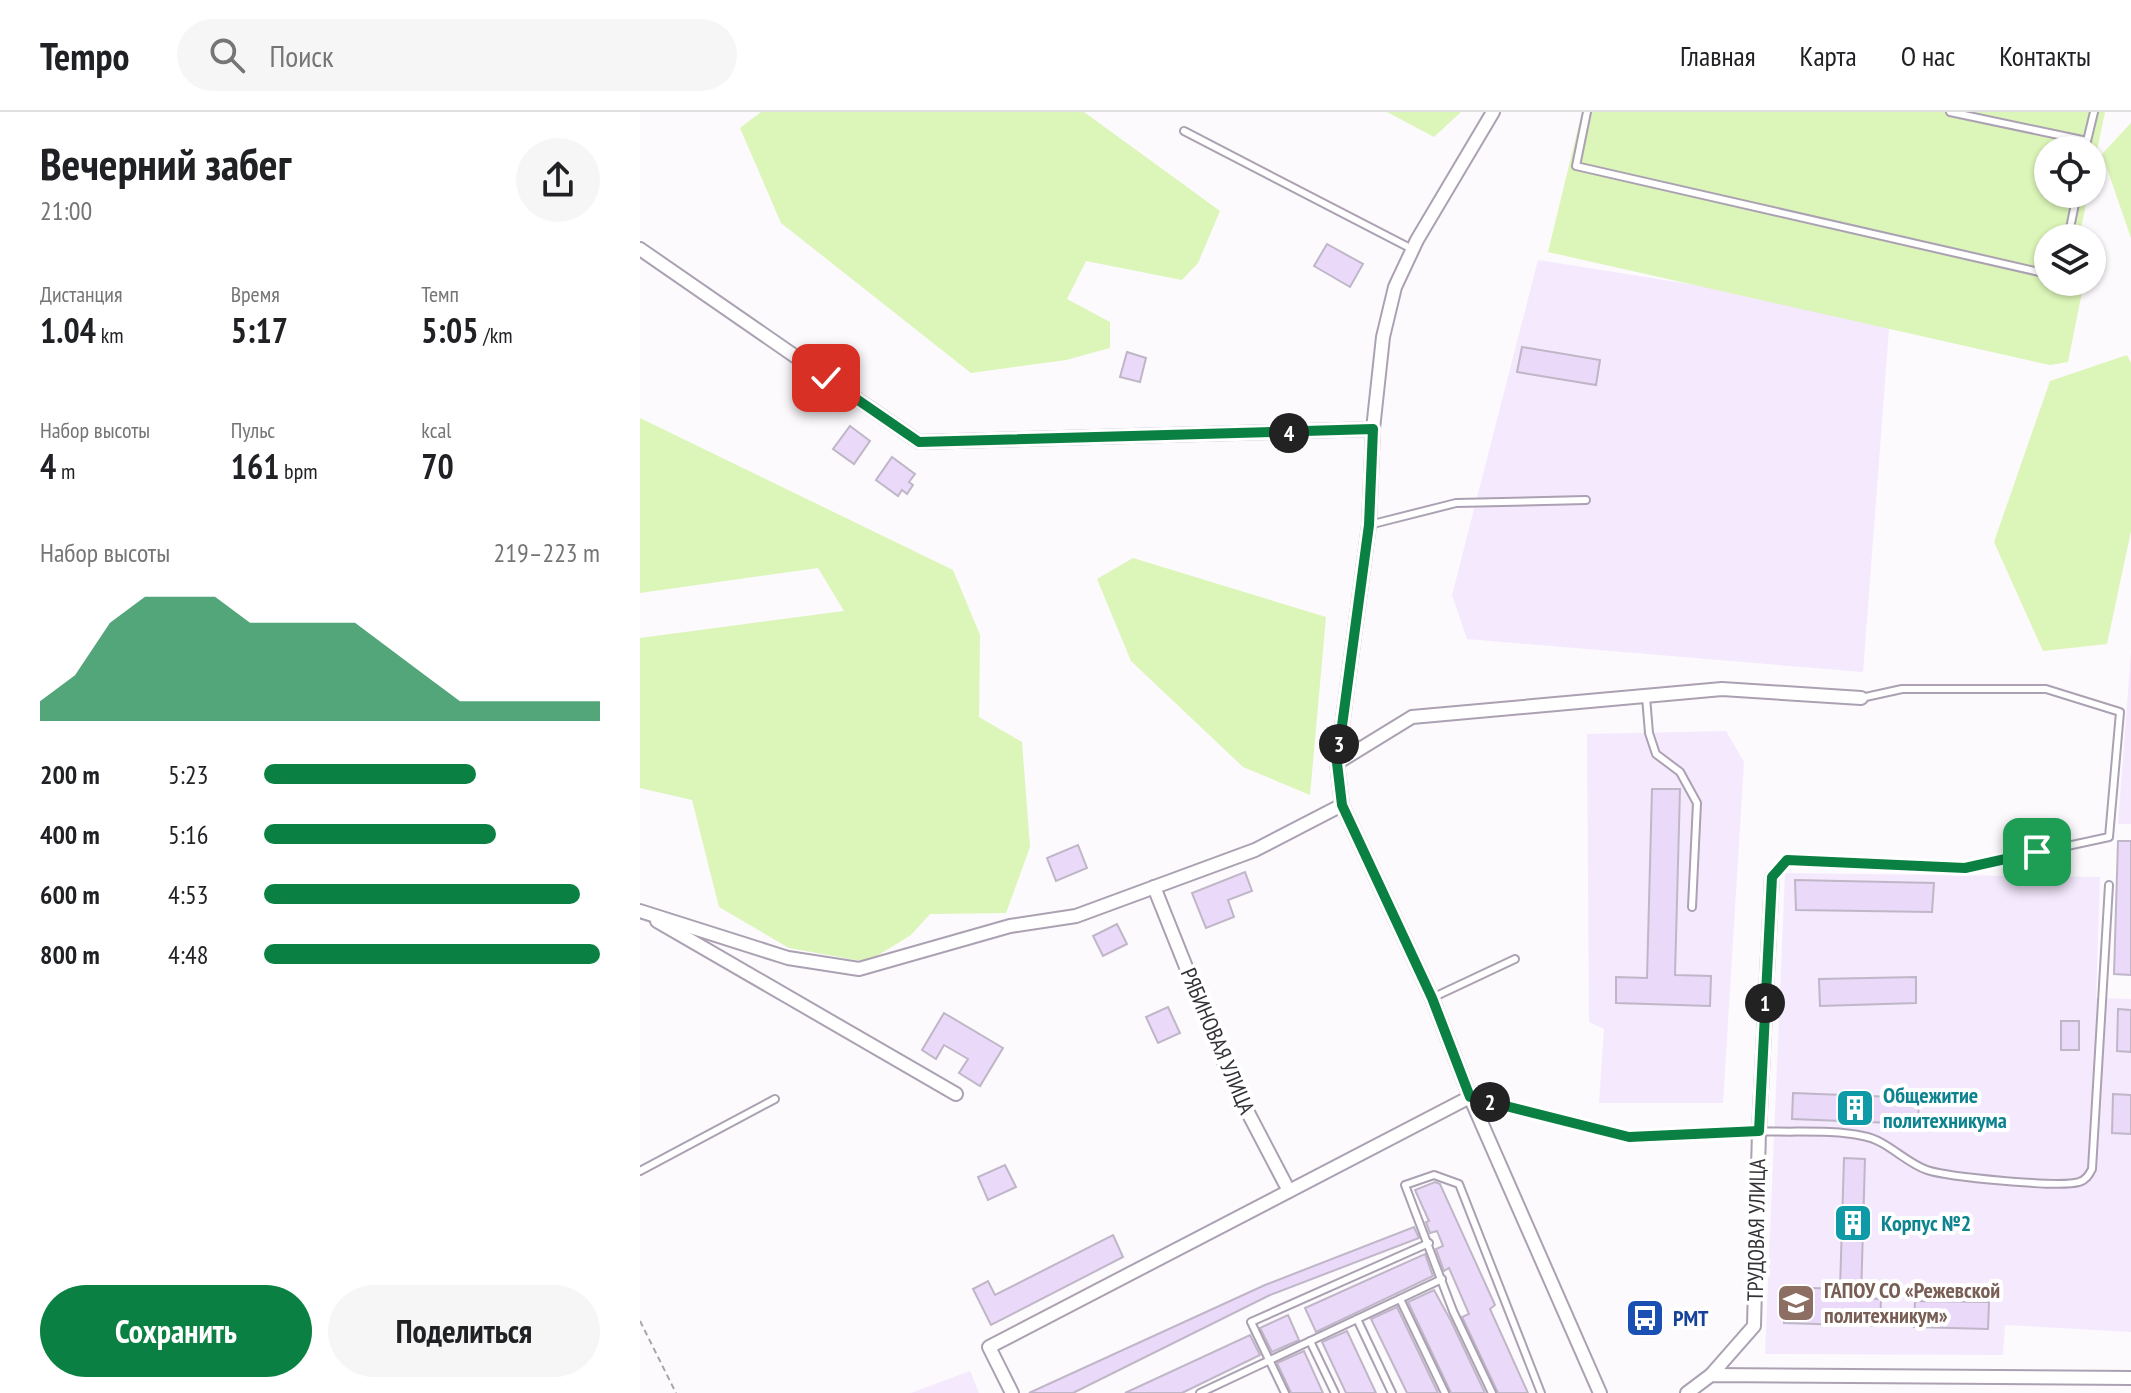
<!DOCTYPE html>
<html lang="ru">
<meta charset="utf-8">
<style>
:root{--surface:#fff;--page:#f6f6f6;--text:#202124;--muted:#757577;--line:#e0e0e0;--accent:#0b8043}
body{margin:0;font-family:"PT Sans Narrow",sans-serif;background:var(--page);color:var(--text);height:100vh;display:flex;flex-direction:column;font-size:30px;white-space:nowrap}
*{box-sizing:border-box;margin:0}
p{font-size:26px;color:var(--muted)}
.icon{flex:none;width:44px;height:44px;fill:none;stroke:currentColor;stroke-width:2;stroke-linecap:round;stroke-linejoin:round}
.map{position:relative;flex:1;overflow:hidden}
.drawer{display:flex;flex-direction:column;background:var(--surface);width:640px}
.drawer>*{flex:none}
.fabs{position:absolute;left:1394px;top:24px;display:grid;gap:16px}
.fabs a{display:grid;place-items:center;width:72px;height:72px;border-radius:50%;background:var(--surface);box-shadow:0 2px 6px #0004;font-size:40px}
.pin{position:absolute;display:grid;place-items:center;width:68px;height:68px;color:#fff;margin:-34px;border-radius:16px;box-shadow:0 4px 12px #0006}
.km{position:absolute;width:40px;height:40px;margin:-20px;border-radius:50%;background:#222;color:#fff;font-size:22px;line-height:40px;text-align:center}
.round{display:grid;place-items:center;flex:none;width:84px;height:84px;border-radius:42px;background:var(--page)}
.overview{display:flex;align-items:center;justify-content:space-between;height:136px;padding:0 40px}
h1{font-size:44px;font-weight:700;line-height:60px}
.stats{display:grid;grid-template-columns:repeat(3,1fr);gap:12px;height:136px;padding:8px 40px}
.stats div{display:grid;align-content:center}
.stats b{font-size:34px;font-weight:700}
.stats small{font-size:22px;font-weight:400}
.stats p{font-size:22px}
.chart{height:224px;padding:16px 40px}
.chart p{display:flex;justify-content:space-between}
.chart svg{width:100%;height:144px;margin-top:8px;fill:var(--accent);opacity:.7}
.cta{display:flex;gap:16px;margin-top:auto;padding:16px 40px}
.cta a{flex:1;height:92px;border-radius:48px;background:var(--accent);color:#fff;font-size:32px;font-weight:700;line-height:92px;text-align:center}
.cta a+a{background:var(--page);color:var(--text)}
ul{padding:0 40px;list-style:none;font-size:26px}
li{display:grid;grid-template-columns:128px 96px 1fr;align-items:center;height:60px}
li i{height:20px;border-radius:10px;background:var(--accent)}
header{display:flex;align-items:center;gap:48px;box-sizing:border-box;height:112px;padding:0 40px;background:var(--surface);border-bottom:2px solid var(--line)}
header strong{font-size:38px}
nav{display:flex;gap:44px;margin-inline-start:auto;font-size:28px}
.search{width:560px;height:72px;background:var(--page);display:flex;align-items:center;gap:20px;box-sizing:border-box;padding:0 28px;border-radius:44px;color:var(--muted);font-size:30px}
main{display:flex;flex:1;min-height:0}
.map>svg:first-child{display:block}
</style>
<header>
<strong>Tempo</strong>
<div class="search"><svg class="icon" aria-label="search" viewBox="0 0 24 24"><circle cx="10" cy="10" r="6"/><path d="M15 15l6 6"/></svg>Поиск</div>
<nav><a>Главная</a><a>Карта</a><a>О нас</a><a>Контакты</a></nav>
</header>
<main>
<section class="drawer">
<div class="overview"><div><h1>Вечерний забег</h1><p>21:00</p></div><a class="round"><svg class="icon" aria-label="share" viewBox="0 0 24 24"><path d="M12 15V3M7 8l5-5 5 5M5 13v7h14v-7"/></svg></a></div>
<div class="stats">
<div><p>Дистанция</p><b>1.04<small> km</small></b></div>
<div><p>Время</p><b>5:17</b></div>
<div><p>Темп</p><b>5:05<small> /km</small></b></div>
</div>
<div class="stats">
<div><p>Набор высоты</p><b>4<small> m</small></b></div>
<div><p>Пульс</p><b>161<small> bpm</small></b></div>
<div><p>kcal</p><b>70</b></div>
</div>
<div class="chart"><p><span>Набор высоты</span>219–223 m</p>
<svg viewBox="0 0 160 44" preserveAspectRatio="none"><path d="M0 44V38L10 30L20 14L30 6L40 6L50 6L60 14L70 14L80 14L90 14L100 22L110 30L120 38L130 38L140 38L150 38L160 38V44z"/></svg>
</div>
<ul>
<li><b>200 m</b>5:23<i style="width:63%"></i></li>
<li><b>400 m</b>5:16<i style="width:69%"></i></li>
<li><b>600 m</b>4:53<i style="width:94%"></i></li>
<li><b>800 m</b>4:48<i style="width:100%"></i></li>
</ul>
<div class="cta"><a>Сохранить</a><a>Поделиться</a></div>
</section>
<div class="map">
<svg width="1491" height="1281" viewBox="0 0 1491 1281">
<rect width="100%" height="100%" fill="#fcfafd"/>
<!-- built -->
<g fill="#f4e9fd">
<path d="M898 148 1250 204 1223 560 827 527 812 483Z"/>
<path d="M1491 540V712H1478Z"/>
<path d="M1086 619 1104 650 1083 991H959L964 917 949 910 947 622Z"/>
<path d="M1145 761 1460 765 1456 886 1491 887V1220L1365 1213 1363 1243 1125 1242Z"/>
<path d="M330 1259 339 1281H271Z"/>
</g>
<!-- green -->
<g fill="#dcf5b8">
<path d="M121 0H444L580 99 558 151 542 168 446 149 427 187 470 210V236L426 248 331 261 141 111 100 16Z"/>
<path d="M747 0H821L794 25Z"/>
<path d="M942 0H1465L1452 63V38H1408V82H1448L1439 126H1408V170H1444L1428 250 1410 253 908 140Z"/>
<path d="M1491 11V126L1462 42Z"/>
<path d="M1487 243 1491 251V419L1467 532 1403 539 1354 430 1410 269Z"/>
<path d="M0 306 313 458 340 523 339 605 382 630 390 735 366 801 290 802 271 823 227 850 149 836 79 795 52 688 0 676V526L204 499 178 456 0 481Z"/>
<path d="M493 446 686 505 670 683 603 655 491 549 457 467Z"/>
</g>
<!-- building -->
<g fill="#ebd9f9" stroke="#bfb6c7" stroke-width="2">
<path d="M687 132 723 152 710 175 674 154Z"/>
<path d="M882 235 960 248 956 273 877 260Z"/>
<path d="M487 240 506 246 500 270 480 265Z"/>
<path d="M210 314 230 329 214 352 193 337Z"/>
<path d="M252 345 275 362 269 370 273 373 267 382 262 378 258 384 236 368Z"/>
<path d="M1012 677H1040L1035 863 1071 864 1070 894 976 891V865L1007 866Z"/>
<path d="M1478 729H1491V863L1474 862Z"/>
<path d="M438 733 447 756 416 769 407 746Z"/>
<path d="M605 760 612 779 588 788 594 805 566 816 552 781Z"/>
<path d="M1155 768 1294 771 1292 800 1156 798Z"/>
<path d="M477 812 487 832 463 844 453 824Z"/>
<path d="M1276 865V891L1180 894 1179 867Z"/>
<path d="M528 895 540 921 518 931 506 905Z"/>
<path d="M1478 897 1491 898V940L1477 939Z"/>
<path d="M304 901 363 936 340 974 319 961 328 947 304 933 296 947 282 938Z"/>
<rect x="1421" y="909" width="18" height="29"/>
<path d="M1153 981 1279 986 1278 1012 1152 1007Z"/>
<path d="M1473 982 1491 983V1022L1472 1021Z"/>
<path d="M1204 1046 1225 1047 1221 1186 1241 1187 1240 1214 1144 1211 1145 1175 1200 1177Z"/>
<path d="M365 1053 376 1075 348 1088 338 1065Z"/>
<path d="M795 1070 800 1072 855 1193 850 1197 888 1281H858L822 1205 829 1202 809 1156 804 1159 796 1137 803 1134 797 1119 790 1121 786 1110 789 1109 775 1078Z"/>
<path d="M774 1115 779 1126 630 1183 433 1281H389L625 1173Z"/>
<path d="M473 1123 483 1145 351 1213 333 1177 348 1169 355 1183Z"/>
<path d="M785 1142 793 1164 676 1220 665 1196Z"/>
<path d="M794 1178 811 1209 845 1281H811L768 1190Z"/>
<path d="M1275 1189 1349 1190 1348 1217 1274 1215Z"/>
<path d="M757 1195 798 1281H767L731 1207Z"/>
<path d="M648 1203 659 1228 632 1240 620 1216Z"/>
<path d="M707 1219 736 1281H706L682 1230Z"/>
<path d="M610 1223 620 1243 542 1281H485Z"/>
<path d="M664 1239 683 1281H651L637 1251Z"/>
</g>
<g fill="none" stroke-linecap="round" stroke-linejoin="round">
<!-- lane casing -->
<g stroke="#aba1b2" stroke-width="10">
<g id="lane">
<path d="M947 0 936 54 1408 162"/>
<path d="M1310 0 1447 29 1445 38"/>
<path d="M544 19 772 137"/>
<path d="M1447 29 1454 0"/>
<path d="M1428 126 1437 82"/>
<path d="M729 413 816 391 946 388"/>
<path d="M1006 585 1009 621 1016 642 1040 660 1057 691 1052 795"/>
<path d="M1132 765 1147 748 1325 756 1469 725 1480 600 1406 577H1262L1221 586"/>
<path d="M792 886 875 847"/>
<path d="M1119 1019C1152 1021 1190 1017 1223 1024 1247 1028 1264 1050 1287 1058 1308 1065 1420 1076 1439 1070 1446 1068 1449 1063 1452 1057L1469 773"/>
<path d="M0 1059 135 987"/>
<path d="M760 1187 805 1281"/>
<path d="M717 1207 752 1281"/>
<path d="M670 1229 695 1281"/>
<path d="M560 1281 802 1167"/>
<path d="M645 1281 611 1210 789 1131"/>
<path d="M852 1281 813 1199 765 1073 794 1063 819 1072 901 1281"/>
</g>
</g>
<!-- street casing -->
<g stroke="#aba1b2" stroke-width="16">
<g id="street">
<path d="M853 0 777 128 755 175 743 225 733 317 729 413 697 651 702 693 792 886 830 985 960 1281"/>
<path d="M0 137 279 330 733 317"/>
<path d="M697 651 772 605 1082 577 1221 586"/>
<path d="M514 775 592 970 649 1079"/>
<path d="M0 799 148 846 219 857 370 814 436 804 615 738 702 693"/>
<path d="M17 809 316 982"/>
<path d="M1071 1263 1114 1214 1119 1019 1132 765"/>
<path d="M372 1281 349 1235 830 985"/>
<path d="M1047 1281 1071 1263 1491 1266"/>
</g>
</g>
<!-- path -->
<g stroke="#a9a6aa" stroke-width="2" stroke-dasharray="6 4" stroke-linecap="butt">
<path d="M848 990 989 1025 1105 1020"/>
<path d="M0 1209 36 1281"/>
</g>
<!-- lane -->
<use href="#lane" stroke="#fff" stroke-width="6"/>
<!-- street -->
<use href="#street" stroke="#fff" stroke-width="12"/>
</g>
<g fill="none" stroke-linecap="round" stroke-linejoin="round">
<!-- route casing -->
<g stroke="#fff" stroke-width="16">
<path id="route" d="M186 266 279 330 733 317 729 413 697 651 702 693 792 886 830 985 989 1025 1119 1019 1132 765 1147 748 1325 756 1397 740"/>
</g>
<!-- route -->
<use href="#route" stroke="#0b8043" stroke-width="10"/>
</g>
<!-- icons -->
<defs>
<g id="building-square" transform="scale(2)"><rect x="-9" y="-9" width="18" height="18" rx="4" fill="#0f9aa8" stroke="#fff"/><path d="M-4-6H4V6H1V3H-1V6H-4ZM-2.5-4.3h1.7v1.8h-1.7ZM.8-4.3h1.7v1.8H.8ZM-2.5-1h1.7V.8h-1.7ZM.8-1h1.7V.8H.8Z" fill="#fff"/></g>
<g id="university-square" transform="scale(2)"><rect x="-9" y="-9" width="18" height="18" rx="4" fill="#8d6e63" stroke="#fff"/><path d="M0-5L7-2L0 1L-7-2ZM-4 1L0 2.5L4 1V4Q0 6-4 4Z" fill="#fff"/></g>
<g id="bus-square" transform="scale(2)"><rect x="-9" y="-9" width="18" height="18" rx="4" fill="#1a4fb4" stroke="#fff"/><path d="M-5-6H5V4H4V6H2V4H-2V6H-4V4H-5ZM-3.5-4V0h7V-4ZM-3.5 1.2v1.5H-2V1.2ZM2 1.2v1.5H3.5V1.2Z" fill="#fff"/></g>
</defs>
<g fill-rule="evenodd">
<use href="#building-square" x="1215" y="996"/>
<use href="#building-square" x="1213" y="1111"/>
<use href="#university-square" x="1156" y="1191"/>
<use href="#bus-square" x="1005" y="1206"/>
</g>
<g text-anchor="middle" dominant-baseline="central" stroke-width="8" stroke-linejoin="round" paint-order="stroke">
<!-- street labels -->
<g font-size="22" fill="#343037" stroke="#fff">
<text transform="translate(578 929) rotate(67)">РЯБИНОВАЯ УЛИЦА</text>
<text transform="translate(1116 1118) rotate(-89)">ТРУДОВАЯ УЛИЦА</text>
</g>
<!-- culture labels -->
<g font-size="22" font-weight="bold" fill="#0d838f" stroke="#fff" text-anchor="start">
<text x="1243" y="983">Общежитие<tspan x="1243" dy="25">политехникума</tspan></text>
<text x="1241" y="1111">Корпус №2</text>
</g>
<!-- education labels -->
<g font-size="22" font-weight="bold" fill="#785e54" stroke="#fff" text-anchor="start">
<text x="1184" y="1178">ГАПОУ СО «Режевской<tspan x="1184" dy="25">политехникум»</tspan></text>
</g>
<!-- transit labels -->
<g font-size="22" font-weight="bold" fill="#164399" stroke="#fff" text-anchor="start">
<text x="1033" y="1206">РМТ</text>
</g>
</g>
</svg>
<div class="fabs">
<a><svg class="icon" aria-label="locate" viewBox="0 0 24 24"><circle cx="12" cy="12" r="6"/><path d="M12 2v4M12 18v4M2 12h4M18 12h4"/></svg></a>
<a><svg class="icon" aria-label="layers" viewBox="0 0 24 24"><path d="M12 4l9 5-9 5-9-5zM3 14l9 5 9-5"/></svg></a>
</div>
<div class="pin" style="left:1397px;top:740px;background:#1e9e55"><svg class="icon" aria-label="arrive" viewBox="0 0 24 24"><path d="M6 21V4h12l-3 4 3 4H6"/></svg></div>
<div class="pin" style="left:186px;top:266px;background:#d93025"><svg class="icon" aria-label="check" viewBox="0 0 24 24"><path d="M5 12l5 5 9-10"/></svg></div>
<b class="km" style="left:1125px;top:891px">1</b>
<b class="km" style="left:850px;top:990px">2</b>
<b class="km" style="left:699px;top:632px">3</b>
<b class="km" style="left:649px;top:321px">4</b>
</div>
</main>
